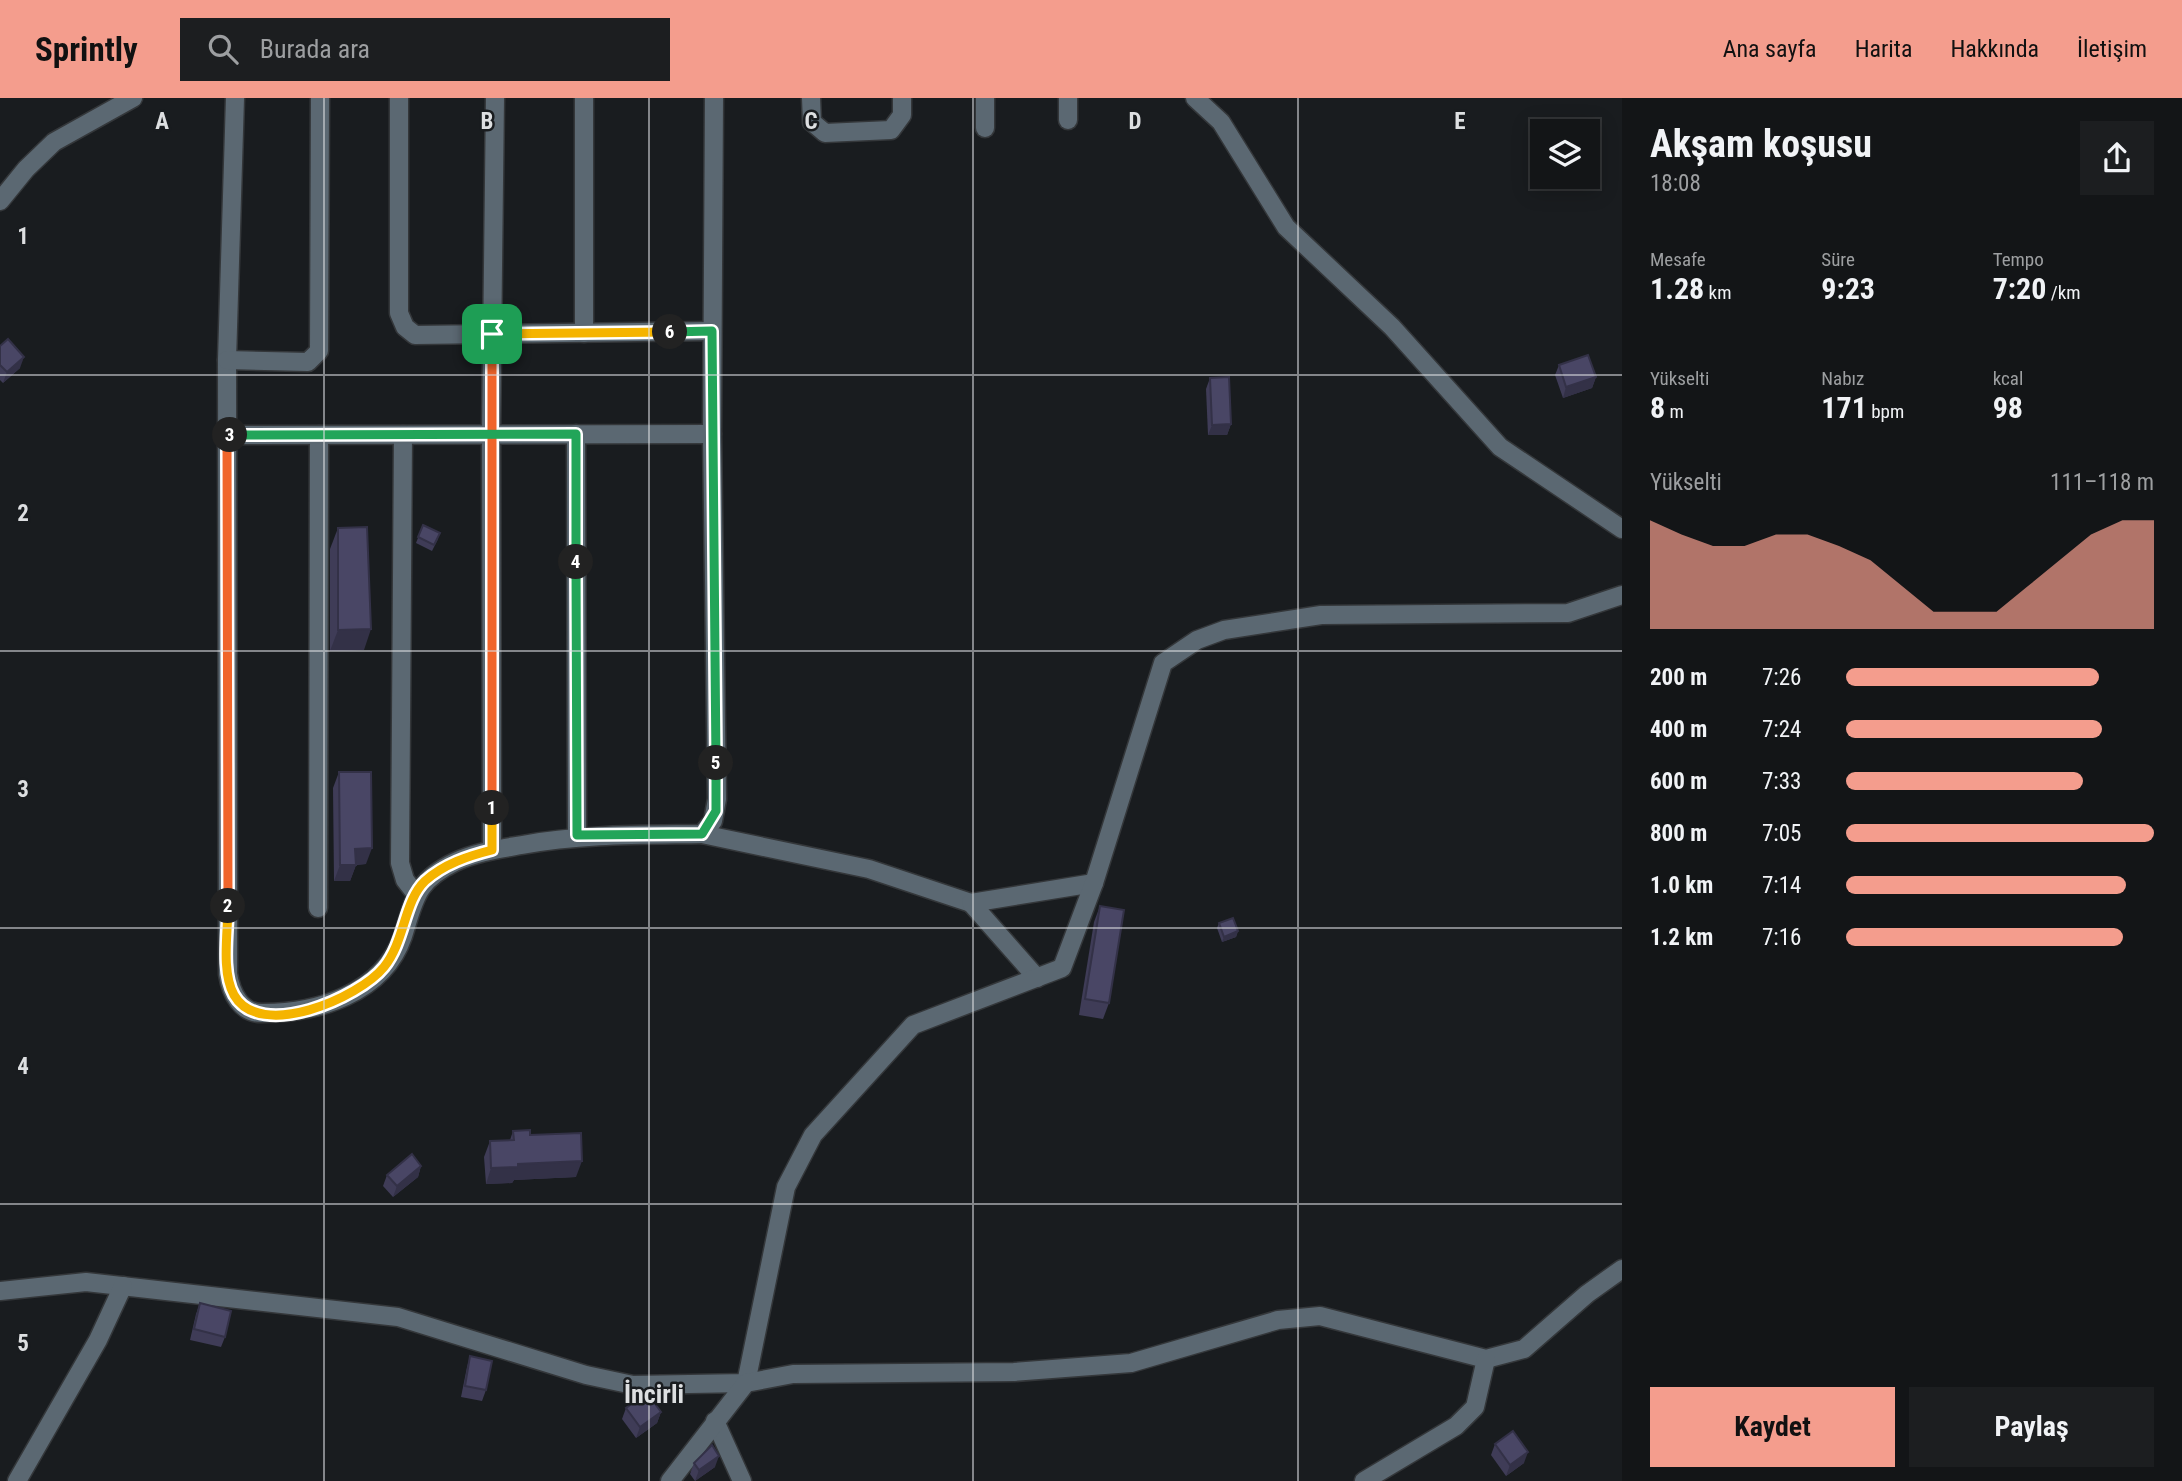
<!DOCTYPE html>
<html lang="tr">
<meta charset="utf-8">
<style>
:root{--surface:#131517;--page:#1c1e20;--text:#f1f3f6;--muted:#9d9fa1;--line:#323436;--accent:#f49d8d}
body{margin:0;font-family:"Roboto Condensed",sans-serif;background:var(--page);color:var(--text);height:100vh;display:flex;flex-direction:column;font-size:26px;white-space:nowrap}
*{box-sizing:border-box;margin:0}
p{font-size:23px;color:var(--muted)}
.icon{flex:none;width:38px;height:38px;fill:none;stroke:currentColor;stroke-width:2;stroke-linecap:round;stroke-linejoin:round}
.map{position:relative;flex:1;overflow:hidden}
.drawer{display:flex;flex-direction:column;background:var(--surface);width:560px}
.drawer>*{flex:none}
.buttons{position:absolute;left:1530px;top:21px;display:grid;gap:14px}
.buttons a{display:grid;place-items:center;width:70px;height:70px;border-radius:0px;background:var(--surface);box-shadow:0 4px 18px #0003,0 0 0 2px var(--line);font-size:35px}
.pin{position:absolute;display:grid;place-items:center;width:60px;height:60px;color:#fff;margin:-30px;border-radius:14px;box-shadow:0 4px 10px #0006}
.km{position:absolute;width:35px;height:35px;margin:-18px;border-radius:50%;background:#222;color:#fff;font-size:19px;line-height:35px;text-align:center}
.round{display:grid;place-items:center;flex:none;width:74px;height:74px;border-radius:0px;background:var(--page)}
.headline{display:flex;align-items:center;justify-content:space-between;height:119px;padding:0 28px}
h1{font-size:38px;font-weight:700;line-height:52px}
.stats{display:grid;grid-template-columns:repeat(3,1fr);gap:10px;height:119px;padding:7px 28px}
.stats div{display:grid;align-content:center}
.stats b{font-size:30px;font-weight:700}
.stats small{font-size:19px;font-weight:400}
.stats p{font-size:19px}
.chart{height:196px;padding:14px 28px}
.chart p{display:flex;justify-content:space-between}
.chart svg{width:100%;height:126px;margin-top:7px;fill:var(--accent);opacity:.7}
.primary-button{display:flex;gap:14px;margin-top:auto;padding:14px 28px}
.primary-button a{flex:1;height:80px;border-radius:0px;background:var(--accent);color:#111;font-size:28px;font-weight:700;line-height:80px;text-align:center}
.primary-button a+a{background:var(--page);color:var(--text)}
ul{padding:0 28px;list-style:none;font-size:23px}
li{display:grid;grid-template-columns:112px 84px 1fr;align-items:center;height:52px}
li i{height:18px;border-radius:9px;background:var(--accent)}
header{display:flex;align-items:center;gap:42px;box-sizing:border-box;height:98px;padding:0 35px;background:var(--accent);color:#111}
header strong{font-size:33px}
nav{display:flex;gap:38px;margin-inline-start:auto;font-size:24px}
.search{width:490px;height:63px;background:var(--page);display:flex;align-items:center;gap:18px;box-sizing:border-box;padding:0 24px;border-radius:0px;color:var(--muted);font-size:26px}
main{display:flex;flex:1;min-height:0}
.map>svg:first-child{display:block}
</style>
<header>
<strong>Sprintly</strong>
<div class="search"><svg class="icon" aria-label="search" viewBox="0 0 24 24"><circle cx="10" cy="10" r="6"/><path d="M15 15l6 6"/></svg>Burada ara</div>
<nav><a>Ana sayfa</a><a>Harita</a><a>Hakkında</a><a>İletişim</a></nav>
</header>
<main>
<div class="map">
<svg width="1622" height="1383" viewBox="0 0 1622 1383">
<rect width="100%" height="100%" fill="#191c1f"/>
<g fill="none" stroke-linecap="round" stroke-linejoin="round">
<!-- minor casing -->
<g stroke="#34373a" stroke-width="21">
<g id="minor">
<path d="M235 0 227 262 228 876C231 895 241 916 263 915 317 915 383 896 403 838 415 800 416 783 455 764 476 754 499 751 522 747 582 736 641 737 702 736L713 723 717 701 712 336 714 0"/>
<path d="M399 0V215L405 229 415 237 712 233"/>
<path d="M811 0 812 24 825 35 891 32 902 17V0"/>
<path d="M985 0V30"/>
<path d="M1195 0 1221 24 1286 129 1392 229 1500 349 1622 431"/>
<path d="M1068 22V0"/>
<path d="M0 103 26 71 54 44 133 0"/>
<path d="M584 235V0"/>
<path d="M227 262 308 264 319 253 320 0"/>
<path d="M576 336 577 737"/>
<path d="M227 337 712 336"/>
<path d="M403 337 400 765 405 782 416 796"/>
<path d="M702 736 869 771 971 805"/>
<path d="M492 752 491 336 495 0"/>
<path d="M318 810 319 337"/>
<path d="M1037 880 971 805 1094 785"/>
<path d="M0 1193 86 1184 398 1219 586 1277 633 1287 746 1285 786 1089 813 1037 913 927 1062 870 1094 785 1163 565 1197 542 1224 532 1321 517 1568 515 1622 497"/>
<path d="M715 1323 742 1383"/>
<path d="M17 1383 98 1242 123 1188"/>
<path d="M670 1383 746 1285 793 1276 1014 1274 1131 1265 1278 1222 1320 1218 1486 1261 1524 1251 1587 1196 1622 1171"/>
<path d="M1364 1383 1456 1328 1475 1309 1486 1261"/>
</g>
</g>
<!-- minor -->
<use href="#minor" stroke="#5b6872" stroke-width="18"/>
</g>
<!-- wall -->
<g fill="#3f3c57">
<path d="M0 248 20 270 3 285 0 282Z"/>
<path d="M1559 267 1596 279 1592 290 1563 300 1555 277Z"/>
<path d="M1210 280 1231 326 1227 337H1208L1206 291Z"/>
<path d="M423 427 438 441 432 453 416 445Z"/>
<path d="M338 430 364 552 330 553V451Z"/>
<path d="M339 674 366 766 356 767 350 783H334L333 690Z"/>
<path d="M1100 808 1109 905 1103 921 1079 917 1094 824Z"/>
<path d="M1219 825 1238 833 1236 839 1222 844 1217 830Z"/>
<path d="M513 1033 530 1037 576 1079 514 1082 512 1085 486 1086 484 1059 490 1043 510 1042Z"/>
<path d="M421 1068 418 1079 393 1099 383 1088 387 1077Z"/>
<path d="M200 1205 225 1239 221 1249 190 1242 196 1216Z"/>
<path d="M470 1258 486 1292 482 1303 461 1299 467 1269Z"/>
<path d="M626 1310 661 1314 657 1325 636 1340 622 1321Z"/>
<path d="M1495 1346 1524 1365 1506 1378 1491 1357Z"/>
<path d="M694 1365 715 1369 695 1383 690 1376Z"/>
</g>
<!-- shaded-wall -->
<g fill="#333147">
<path d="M24 259 20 270 3 285 7 274Z"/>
<path d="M1596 279 1592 290 1563 300 1566 289Z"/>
<path d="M1231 326 1227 337H1208L1212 327Z"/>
<path d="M371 531 364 552 330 553 338 532Z"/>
<path d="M372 750 366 766 350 767 355 751Z"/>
<path d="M340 767H356L350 783H334Z"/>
<path d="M1238 833 1236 839 1222 844 1224 839Z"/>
<path d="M582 1063 576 1079 514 1082 512 1085 486 1086 491 1070 518 1066Z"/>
<path d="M421 1068 418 1079 393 1099 397 1088Z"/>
<path d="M661 1314 657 1325 636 1340 640 1329Z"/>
<path d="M1528 1354 1524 1365 1506 1378 1510 1367Z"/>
<path d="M719 1358 715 1369 695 1383 699 1372Z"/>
</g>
<!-- building -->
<g fill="#494665" stroke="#333147" stroke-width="2">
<path d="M8 241 24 259 7 274 0 267V248Z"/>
<path d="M1588 257 1596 279 1566 289 1559 267Z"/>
<path d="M1229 279 1231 326 1212 327 1210 280Z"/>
<path d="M423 427 440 435 434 447 418 439Z"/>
<path d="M367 429 371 531 338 532V430Z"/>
<path d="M339 674H371L372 750 355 751 356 767H340Z"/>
<path d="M1100 808 1124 812 1109 905 1085 901Z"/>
<path d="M1233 820 1238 833 1224 839 1219 825Z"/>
<path d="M530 1032V1037L581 1035 582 1063 518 1066V1069L491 1070 490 1043 514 1042 513 1033Z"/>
<path d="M412 1056 421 1068 397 1088 387 1077Z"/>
<path d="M200 1205 231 1213 225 1239 194 1231Z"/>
<path d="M470 1258 492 1263 486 1292 465 1288Z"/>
<path d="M647 1295 661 1314 640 1329 626 1310Z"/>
<path d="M1513 1333 1528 1354 1510 1367 1495 1346Z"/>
<path d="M712 1347 719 1358 699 1372 694 1365Z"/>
</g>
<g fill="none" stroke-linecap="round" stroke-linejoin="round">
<!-- split-1 casing -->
<g stroke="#fff" stroke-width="14">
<path id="split-1" d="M492 710V236"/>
</g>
<!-- split-2 casing -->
<g stroke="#fff" stroke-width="14">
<path id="split-2" d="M228 808C228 834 221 874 234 897 260 943 359 900 384 869 405 843 404 803 425 783 444 766 468 758 492 752V710"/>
</g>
<!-- split-3 casing -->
<g stroke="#fff" stroke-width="14">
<path id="split-3" d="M228 808 227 337H230"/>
</g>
<!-- split-4 casing -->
<g stroke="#fff" stroke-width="14">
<path id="split-4" d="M230 337 576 336V464"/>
</g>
<!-- split-5 casing -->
<g stroke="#fff" stroke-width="14">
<path id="split-5" d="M576 464 577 737 702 736 716 713V665"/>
</g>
<!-- split-6 casing -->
<g stroke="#fff" stroke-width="14">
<path id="split-6" d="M670 234 712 233 716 665"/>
</g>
<!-- split-7 casing -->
<g stroke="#fff" stroke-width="14">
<path id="split-7" d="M492 236 670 234"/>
</g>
<!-- split-1 -->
<use href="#split-1" stroke="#f0652b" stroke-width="9"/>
<!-- split-2 -->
<use href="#split-2" stroke="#f5b400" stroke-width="9"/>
<!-- split-3 -->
<use href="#split-3" stroke="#f0652b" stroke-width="9"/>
<!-- split-4 -->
<use href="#split-4" stroke="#22a559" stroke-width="9"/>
<!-- split-5 -->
<use href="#split-5" stroke="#22a559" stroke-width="9"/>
<!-- split-6 -->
<use href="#split-6" stroke="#22a559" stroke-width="9"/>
<!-- split-7 -->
<use href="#split-7" stroke="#f5b400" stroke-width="9"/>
</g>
<!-- grid -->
<path fill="none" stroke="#dddfe1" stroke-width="2" stroke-opacity="0.55" d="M324 0V1383M649 0V1383M973 0V1383M1298 0V1383M0 277H1622M0 553H1622M0 830H1622M0 1106H1622"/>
<g text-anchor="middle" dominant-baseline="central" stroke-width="5" stroke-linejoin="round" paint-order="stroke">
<!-- neighbourhood labels -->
<g font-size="26" font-weight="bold" fill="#dddfe1" stroke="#191c1f">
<text x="654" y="1296">İncirli</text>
</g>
</g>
<g font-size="23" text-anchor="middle" font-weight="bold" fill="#dddfe1" stroke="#191c1f" stroke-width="5" stroke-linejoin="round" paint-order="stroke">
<text x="162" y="31">A</text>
<text x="487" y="31">B</text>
<text x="811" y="31">C</text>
<text x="1135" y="31">D</text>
<text x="1460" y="31">E</text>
<text x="23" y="146">1</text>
<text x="23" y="423">2</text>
<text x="23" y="699">3</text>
<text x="23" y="976">4</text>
<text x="23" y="1253">5</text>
</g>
</svg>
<div class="buttons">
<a><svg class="icon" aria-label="layers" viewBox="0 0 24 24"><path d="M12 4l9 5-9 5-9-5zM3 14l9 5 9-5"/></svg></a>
</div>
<div class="pin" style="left:492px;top:236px;background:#1e9e55"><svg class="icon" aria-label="arrive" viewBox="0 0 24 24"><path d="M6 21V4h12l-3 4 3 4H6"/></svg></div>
<b class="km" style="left:492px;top:710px">1</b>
<b class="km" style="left:228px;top:808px">2</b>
<b class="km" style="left:230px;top:337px">3</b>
<b class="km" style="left:576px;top:464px">4</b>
<b class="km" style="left:716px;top:665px">5</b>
<b class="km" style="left:670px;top:234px">6</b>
</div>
<section class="drawer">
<div class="headline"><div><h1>Akşam koşusu</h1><p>18:08</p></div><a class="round"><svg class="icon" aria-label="share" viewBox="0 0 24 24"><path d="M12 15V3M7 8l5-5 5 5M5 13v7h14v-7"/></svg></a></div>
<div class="stats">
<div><p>Mesafe</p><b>1.28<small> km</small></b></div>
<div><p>Süre</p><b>9:23</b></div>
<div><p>Tempo</p><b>7:20<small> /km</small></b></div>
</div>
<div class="stats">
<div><p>Yükselti</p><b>8<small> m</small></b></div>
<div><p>Nabız</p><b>171<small> bpm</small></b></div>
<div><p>kcal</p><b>98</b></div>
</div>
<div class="chart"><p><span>Yükselti</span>111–118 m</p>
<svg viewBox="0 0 160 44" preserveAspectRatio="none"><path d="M0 44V6L10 11L20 15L30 15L40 11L50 11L60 15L70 20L80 29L90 38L100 38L110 38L120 29L130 20L140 11L150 6L160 6V44z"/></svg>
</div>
<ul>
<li><b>200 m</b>7:26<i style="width:82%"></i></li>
<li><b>400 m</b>7:24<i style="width:83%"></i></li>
<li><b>600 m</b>7:33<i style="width:77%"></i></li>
<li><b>800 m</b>7:05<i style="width:100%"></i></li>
<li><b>1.0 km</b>7:14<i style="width:91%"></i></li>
<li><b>1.2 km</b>7:16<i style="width:90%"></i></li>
</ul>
<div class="primary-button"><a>Kaydet</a><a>Paylaş</a></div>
</section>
</main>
